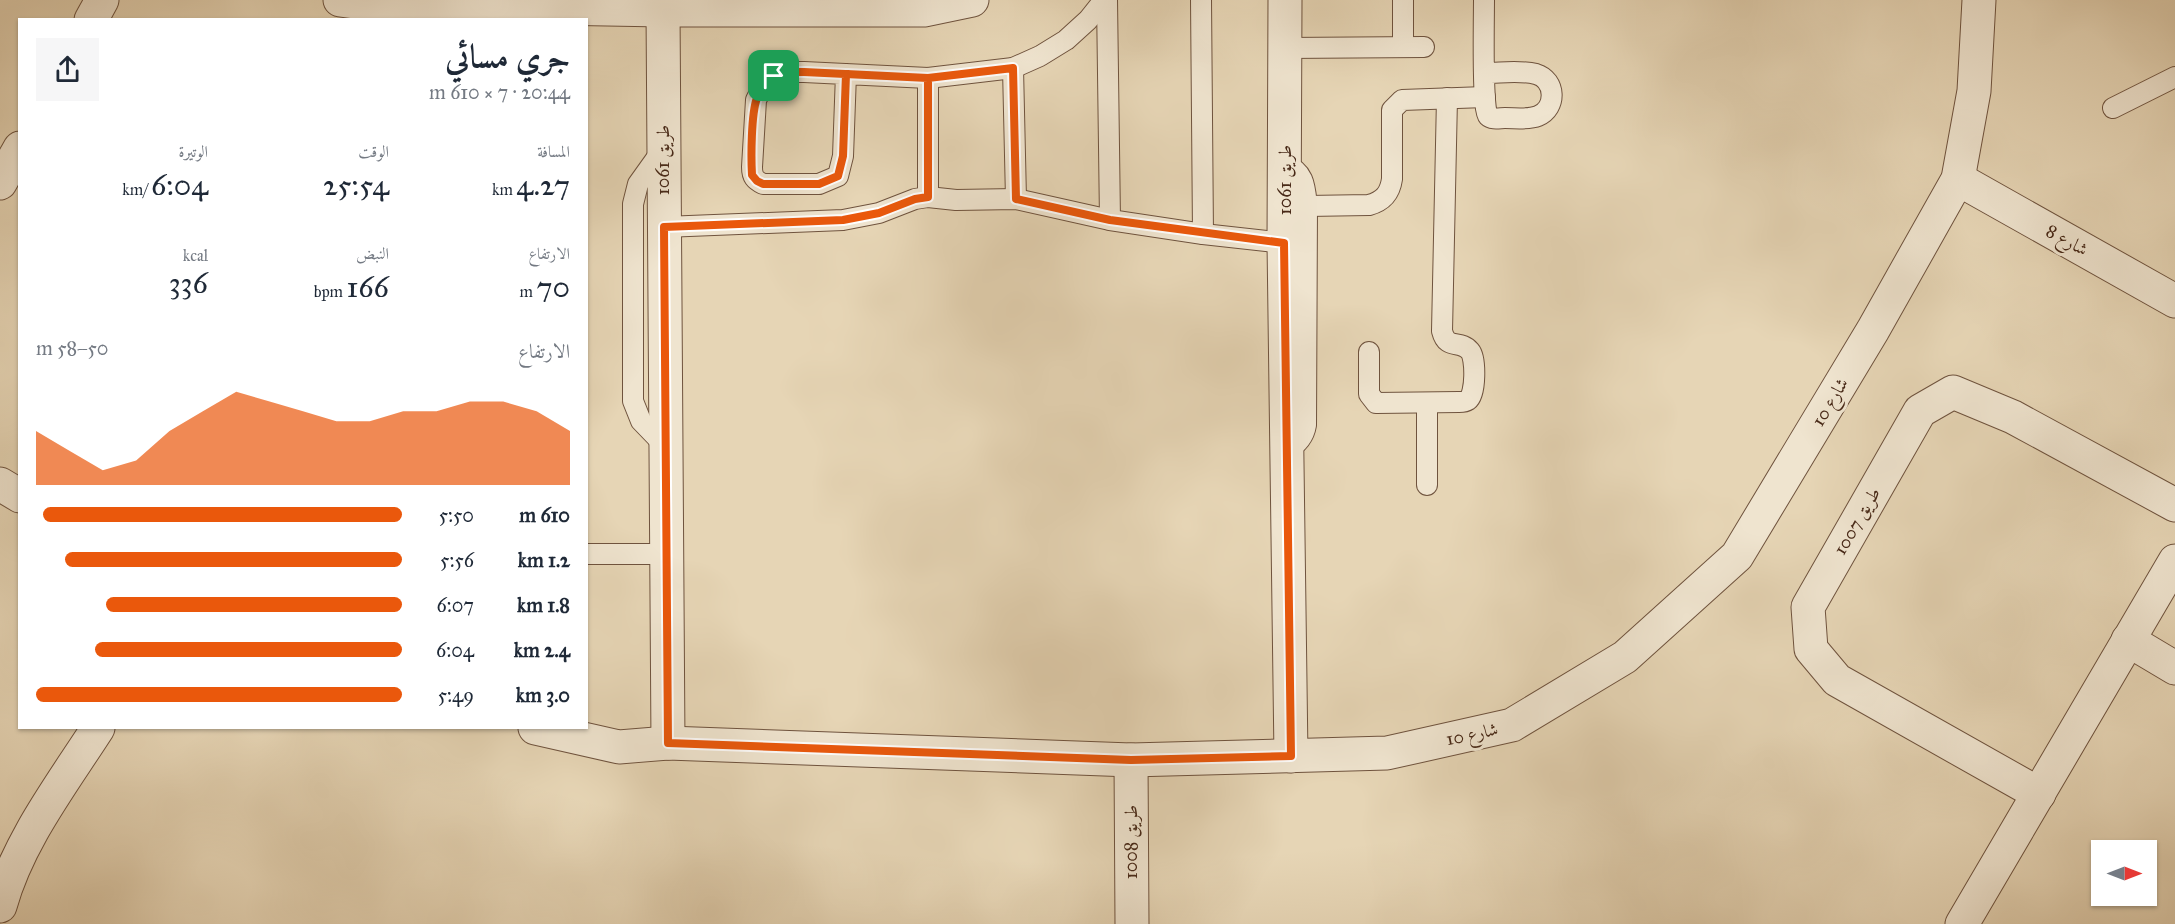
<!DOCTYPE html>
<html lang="ar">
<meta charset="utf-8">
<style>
:root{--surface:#fff;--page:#f6f6f7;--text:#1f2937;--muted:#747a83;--accent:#ea580c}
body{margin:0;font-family:"IM FELL Great Primer",Amiri,serif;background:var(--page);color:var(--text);direction:rtl;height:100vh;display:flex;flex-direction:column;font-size:22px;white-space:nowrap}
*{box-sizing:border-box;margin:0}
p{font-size:20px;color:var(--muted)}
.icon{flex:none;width:33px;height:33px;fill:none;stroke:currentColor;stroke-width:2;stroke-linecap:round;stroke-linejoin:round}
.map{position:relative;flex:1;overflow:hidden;direction:ltr}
.drawer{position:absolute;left:18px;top:18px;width:570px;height:711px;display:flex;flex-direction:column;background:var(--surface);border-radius:0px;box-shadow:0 2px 4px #0004;direction:rtl}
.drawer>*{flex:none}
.needle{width:39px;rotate:90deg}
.controls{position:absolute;left:2091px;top:840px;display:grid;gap:12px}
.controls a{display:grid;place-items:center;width:66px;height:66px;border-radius:0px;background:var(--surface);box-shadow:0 2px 4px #0004;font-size:30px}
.pin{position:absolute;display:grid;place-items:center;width:51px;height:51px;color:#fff;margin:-26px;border-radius:12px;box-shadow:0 3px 9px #0006}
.round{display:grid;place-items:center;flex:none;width:63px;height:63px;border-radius:0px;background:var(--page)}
.head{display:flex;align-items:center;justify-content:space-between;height:102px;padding:0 18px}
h1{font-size:33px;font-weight:600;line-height:45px}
.metrics{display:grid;grid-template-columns:repeat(3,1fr);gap:9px;height:102px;padding:6px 18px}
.metrics div{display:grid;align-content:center}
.metrics b{font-size:30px;font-weight:600}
.metrics small{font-size:16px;font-weight:400}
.metrics p{font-size:16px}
.chart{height:168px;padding:12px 18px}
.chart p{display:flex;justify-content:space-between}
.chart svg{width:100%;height:108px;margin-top:6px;fill:var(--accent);opacity:.7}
ul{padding:0 18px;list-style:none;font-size:20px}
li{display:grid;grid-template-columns:96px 72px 1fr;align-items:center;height:45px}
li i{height:15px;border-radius:8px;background:var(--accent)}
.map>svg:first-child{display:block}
</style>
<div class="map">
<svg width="2175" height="924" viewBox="0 0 2175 924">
<rect width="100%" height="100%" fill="#e6d5b5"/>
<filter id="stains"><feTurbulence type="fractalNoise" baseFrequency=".00333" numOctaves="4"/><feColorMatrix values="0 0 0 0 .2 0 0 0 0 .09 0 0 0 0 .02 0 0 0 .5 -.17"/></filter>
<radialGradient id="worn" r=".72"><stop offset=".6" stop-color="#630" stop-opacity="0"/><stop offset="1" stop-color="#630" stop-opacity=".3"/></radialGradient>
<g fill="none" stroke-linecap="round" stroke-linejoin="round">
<!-- service casing -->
<g stroke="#6f533e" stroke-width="22">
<g id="service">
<path d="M1107 0 1110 220"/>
<path d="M1201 0 1203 234"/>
<path d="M1403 0V47"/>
<path d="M1484 0C1484 15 1482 110 1488 116 1492 120 1500 118 1505 118 1516 118 1528 120 1538 116 1557 108 1556 80 1536 74 1520 70 1501 73 1485 73"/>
<path d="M1285 48 1424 47"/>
<path d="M1013 68 1016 199"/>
<path d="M846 74 843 156 838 176 819 184H763C755 180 752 177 752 167L756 100 763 86 774 76 789 72H804L928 78 1013 68 1040 56 1066 40 1088 20 1104 0"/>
<path d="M928 78V197"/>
<path d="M2113 108 2175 77"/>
<path d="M663 149 638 184 633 204V401L641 421 666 447"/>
<path d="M1285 165C1305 171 1305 188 1307 206L1306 425C1304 437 1298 444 1287 450"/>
<path d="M1307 206 1369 205C1384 201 1390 193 1392 179V110L1402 100 1485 97"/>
<path d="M664 227 843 220 879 213 915 199 928 197 956 200 1016 199 1110 220 1203 234 1284 243"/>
<path d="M1369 352V394L1376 403 1459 402C1462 402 1465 402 1468 400 1476 394 1476 358 1470 351 1460 339 1447 351 1442 331L1447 98"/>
<path d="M1427 403V485"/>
<path d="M586 554H667"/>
</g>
</g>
<!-- minor casing -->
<g stroke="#6f533e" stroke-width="35">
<g id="minor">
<path d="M340 0 376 5 663 10H924L972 0"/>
<path d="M1285 0 1284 243 1291 756"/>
<path d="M663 10 668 743"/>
<path d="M91 20 102 0"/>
<path d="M1958 179 2175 301"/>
<path d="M0 183 20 148"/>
<path d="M0 484 20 496"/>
<path d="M2128 640 2175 668"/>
<path d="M535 728 619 747 668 743 1131 760 1387 753 1512 725 1625 657 1737 556 1873 330 1958 179 1974 91 1979 0"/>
<path d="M1131 760 1132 924"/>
<path d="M2039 794 1837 680 1811 649 1808 607 1920 411 1953 392 2013 417 2175 505"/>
<path d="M0 906C18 841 62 784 98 728"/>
<path d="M1962 924 2175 561"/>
</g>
</g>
<!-- service -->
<use href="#service" stroke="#efe4cf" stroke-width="20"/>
<!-- minor -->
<use href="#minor" stroke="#efe4cf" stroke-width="33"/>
</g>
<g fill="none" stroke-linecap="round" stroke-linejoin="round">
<!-- route casing -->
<g stroke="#fff" stroke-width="12">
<path id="route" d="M774 76 789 72H804L928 78V197L915 199 879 213 843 220 664 227 668 743 1131 760 1291 756 1284 243 1110 220 1016 199 1013 68 928 78 846 74 843 156 838 176 819 184H763L757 181 752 175C751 158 751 114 757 98 760 88 766 83 774 76"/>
</g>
<!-- route -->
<use href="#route" stroke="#ea580c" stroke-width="8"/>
</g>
<g text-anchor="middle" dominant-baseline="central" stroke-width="6" stroke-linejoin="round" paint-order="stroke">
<!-- street labels -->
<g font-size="18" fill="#472817" stroke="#efe4cf">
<text transform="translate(663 160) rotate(-90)">طريق 1061</text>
<text transform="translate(1285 180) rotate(-90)">طريق 1061</text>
<text transform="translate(2067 240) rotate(29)">شارع 8</text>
<text transform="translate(1830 402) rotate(-59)">شارع 10</text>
<text transform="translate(1857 521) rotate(-60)">طريق 1007</text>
<text transform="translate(1472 734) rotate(-12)">شارع 10</text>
<text transform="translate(1131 842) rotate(-90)">طريق 1008</text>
</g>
</g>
<rect width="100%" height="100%" filter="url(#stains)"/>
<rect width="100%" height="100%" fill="url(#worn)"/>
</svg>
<div class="controls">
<a><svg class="needle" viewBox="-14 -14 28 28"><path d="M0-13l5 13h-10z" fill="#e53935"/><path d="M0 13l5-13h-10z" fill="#747a83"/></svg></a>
</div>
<div class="pin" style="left:774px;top:76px;background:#1e9e55"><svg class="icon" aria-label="arrive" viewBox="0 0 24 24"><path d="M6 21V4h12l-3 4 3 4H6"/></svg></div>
<section class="drawer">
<div class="head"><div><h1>جري مسائي</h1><p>20:44 · 7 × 610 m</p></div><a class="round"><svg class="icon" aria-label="share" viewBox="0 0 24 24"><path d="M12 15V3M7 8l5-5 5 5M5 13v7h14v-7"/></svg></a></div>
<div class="metrics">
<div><p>المسافة</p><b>4.27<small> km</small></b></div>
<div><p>الوقت</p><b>25:54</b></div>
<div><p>الوتيرة</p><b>6:04<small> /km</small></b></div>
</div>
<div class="metrics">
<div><p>الارتفاع</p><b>70<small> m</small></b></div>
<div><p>النبض</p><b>166<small> bpm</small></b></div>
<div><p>kcal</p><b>336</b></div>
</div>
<div class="chart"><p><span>الارتفاع</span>50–58 m</p>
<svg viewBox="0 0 160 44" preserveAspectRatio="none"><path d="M0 44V22L10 30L20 38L30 34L40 22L50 14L60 6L70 10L80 14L90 18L100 18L110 14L120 14L130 10L140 10L150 14L160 22V44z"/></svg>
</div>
<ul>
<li><b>610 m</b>5:50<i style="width:98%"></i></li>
<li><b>1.2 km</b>5:56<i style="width:92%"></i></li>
<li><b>1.8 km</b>6:07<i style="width:81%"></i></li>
<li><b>2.4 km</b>6:04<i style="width:84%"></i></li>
<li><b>3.0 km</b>5:49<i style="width:100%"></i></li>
</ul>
</section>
</div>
